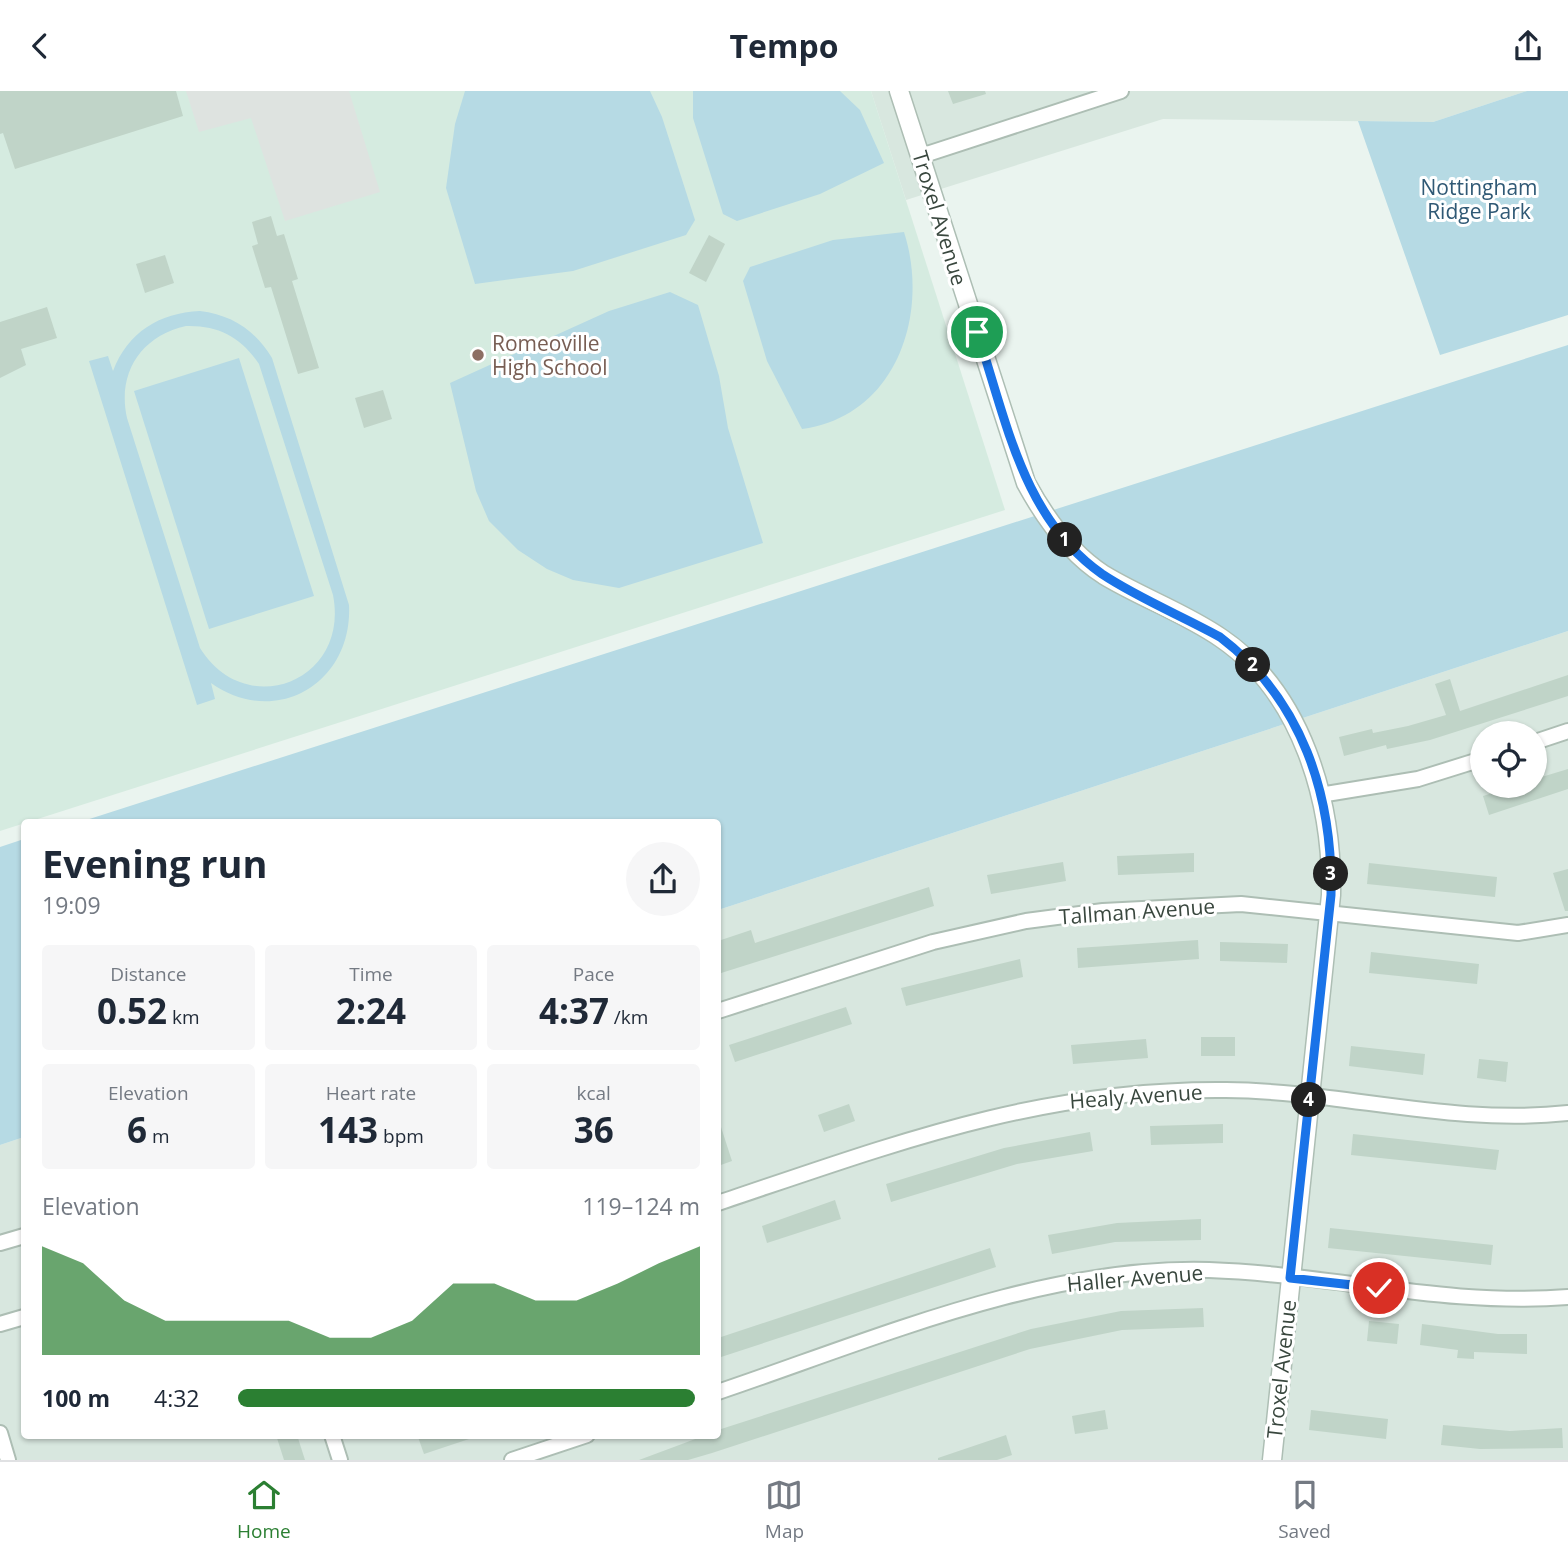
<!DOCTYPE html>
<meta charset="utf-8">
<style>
:root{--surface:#fff;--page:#f6f6f7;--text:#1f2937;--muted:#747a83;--line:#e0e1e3;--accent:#2b7f32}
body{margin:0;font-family:"Open Sans",sans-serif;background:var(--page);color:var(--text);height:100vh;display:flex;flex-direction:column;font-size:26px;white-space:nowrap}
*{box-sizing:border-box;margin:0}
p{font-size:23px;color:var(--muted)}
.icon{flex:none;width:38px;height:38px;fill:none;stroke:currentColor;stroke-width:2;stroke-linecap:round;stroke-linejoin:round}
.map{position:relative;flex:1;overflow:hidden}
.drawer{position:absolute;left:21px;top:728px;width:700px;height:620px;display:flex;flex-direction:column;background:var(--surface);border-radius:7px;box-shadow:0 2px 5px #0004}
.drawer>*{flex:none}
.tools{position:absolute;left:1470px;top:630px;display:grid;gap:14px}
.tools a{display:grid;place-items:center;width:77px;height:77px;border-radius:50%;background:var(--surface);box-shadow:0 2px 5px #0004;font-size:35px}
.pin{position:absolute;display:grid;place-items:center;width:60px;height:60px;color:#fff;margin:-30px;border:4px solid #fff;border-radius:50%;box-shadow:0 2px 7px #0007}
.km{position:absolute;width:35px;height:35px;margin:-18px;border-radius:50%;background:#222;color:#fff;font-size:19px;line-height:35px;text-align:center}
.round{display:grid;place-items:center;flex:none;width:74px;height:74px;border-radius:37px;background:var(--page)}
.headline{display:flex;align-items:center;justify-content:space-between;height:119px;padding:0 21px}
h1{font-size:38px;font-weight:700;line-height:52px}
.figures{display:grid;grid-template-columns:repeat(3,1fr);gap:10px;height:119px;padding:7px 21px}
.figures div{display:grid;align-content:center;border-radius:7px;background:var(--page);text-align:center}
.figures b{font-size:35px;font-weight:700}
.figures small{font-size:19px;font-weight:400}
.figures p{font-size:19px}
.chart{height:196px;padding:14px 21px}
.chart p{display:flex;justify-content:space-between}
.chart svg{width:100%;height:126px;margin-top:7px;fill:var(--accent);opacity:.7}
ul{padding:0 21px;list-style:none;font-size:23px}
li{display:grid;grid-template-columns:112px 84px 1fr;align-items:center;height:52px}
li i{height:18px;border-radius:9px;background:var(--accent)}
header{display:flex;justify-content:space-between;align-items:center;height:91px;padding:0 21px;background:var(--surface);font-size:32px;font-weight:700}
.tabs{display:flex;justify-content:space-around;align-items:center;height:98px;border-top:2px solid var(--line);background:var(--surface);font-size:19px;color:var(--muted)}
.tabs a{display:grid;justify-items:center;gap:4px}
.tabs .selected{color:var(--accent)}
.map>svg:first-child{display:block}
</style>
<header><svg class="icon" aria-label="back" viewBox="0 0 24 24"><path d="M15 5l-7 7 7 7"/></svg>Tempo<svg class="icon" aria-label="share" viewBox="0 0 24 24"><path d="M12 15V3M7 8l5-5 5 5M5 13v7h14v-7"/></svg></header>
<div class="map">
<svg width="1568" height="1369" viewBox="0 0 1568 1369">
<rect width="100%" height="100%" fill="#eaf4ef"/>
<!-- residential -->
<g fill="#d8e7df" fill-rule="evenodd">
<path d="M871 0H1527L1433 31 1163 28 906 109Z"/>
<path d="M1568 540V1369H0V1054L24 1046V1344H718V819ZM1482 642H1535V695H1482Z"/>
</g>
<!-- education -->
<path fill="#d5ebe0" d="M0 0H871L1005 419 0 740Z"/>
<!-- green -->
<g fill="#b6dae4" fill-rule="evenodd">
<path d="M465 0H650L662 26 695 129 686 144 573 180 475 193 446 97 455 33Z"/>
<path d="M693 0H840L860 19 884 72 820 103 737 130 723 123 693 27Z"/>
<path d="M1527 0H1568V224L1440 264 1358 30 1433 31Z"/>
<path d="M904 141C930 222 897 325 802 338L767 270 743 190 750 176 833 149Z"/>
<path d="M670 201 698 214 719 285 728 337 763 452 619 497 573 489 547 478 518 459 489 430 476 400 450 292 609 220Z"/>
<path d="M200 220C232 224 255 239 272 267L349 514C353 592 276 638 211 592L215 608 197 614 89 270 108 265 113 280C128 241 159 222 200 220ZM186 235C218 234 241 246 259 273L333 504C350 590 246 631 200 557L127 327C117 282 141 245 186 235Z"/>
<path d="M1568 254V540L718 819V732H77Z"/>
<path d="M239 267 314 505 209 538 134 300Z"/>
<path d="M24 748V1046L0 1054V756Z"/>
</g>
<!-- parking -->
<path fill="#dee3e0" d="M186 0H349L380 101 285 130 251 27 199 41Z"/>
<!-- building -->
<g fill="#c0d4c8">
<path d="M0 0H176L183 25 15 78 3 42 0 43Z"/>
<path d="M948 0H985L986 3 953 13Z"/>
<path d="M271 125 277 145 284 143 298 188 292 190 319 277 298 283 271 196 265 197 252 155 258 153 252 131Z"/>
<path d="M709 144 725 153 706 191 689 182Z"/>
<path d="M165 164 174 192 145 202 136 173Z"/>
<path d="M47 216 57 247 21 258 26 274 0 287V231Z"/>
<path d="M383 299 392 328 364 337 355 307Z"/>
<path d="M1568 584V605L1430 649 1387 658 1386 654 1344 665 1339 646 1372 638 1373 642 1408 635 1446 624 1435 593 1450 588 1460 620Z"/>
<path d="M1568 678V698L1489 724 1483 705 1515 695H1535V688Z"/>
<path d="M1194 762V781L1118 784 1117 765Z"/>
<path d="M1063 771 1066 790 991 803 987 784Z"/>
<path d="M1369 772 1497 786 1495 806 1367 793Z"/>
<path d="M1568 778V820H1565L1553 782Z"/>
<path d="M929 796 934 815 718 883V850L751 839 755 852Z"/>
<path d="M1198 849 1199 868 1078 877 1077 857Z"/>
<path d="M1220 851 1288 853 1287 872 1220 870Z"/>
<path d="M1371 861 1479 873 1477 893 1369 882Z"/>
<path d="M1020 868 1023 886 906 915 901 897Z"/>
<path d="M846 916 852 933 735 971 729 954Z"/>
<rect x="1201" y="946" width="34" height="19"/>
<path d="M1146 948 1148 967 1073 973 1071 954Z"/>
<path d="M1351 955 1425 963 1423 984 1349 975Z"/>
<path d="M1479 968 1508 971 1506 991 1477 987Z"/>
<path d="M849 1013 855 1030 824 1041 818 1024Z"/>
<path d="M720 1033 732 1070 718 1075V1034Z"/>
<path d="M1223 1033V1052L1151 1054 1150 1035Z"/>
<path d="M1090 1041 1093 1060 1017 1073 891 1111 886 1093 1004 1057Z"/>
<path d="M1353 1043 1499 1059 1496 1079 1351 1064Z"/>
<path d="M835 1109 841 1128 767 1152 762 1135Z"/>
<path d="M1201 1128V1149L1115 1151 1052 1163 1048 1144 1117 1132Z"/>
<path d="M1330 1137 1493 1154 1491 1174 1328 1157Z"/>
<path d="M990 1157 996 1176 718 1267V1247Z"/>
<path d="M1203 1217 1204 1236 1122 1239 1030 1258 712 1362 688 1369H639L706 1344H718V1339L1031 1238 1121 1220Z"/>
<path d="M1369 1230 1399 1233 1397 1253 1367 1250Z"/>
<path d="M1422 1233 1498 1243H1527V1263L1474 1261V1268L1457 1267 1458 1259 1420 1254Z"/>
<path d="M1105 1319 1108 1338 1075 1343 1072 1325Z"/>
<path d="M1311 1319 1388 1328 1386 1348 1309 1339Z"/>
<path d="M1443 1334 1510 1340 1562 1337 1563 1357 1480 1358 1441 1354Z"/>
<path d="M276 1344H297L305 1369H284Z"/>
<path d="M425 1344H474L475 1346 424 1363 418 1346Z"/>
<path d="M1006 1344 1012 1364 997 1369H938V1367Z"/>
</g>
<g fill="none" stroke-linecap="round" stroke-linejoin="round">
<!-- minor casing -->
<g stroke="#adbeb4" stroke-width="18">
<g id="minor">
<path d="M921 65 1121 0"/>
<path d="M1535 651 1568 640"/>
<path d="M1320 704 1418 688 1482 668"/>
<path d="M718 920 933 851 1026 830 1103 820 1241 813 1518 842 1568 834"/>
<path d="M718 1112C891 1054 1039 997 1226 999 1340 1000 1454 1035 1568 1022"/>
<path d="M0 1152 24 1145"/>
<path d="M0 1233 24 1226"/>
<path d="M718 1301C872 1249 1044 1174 1209 1179 1329 1183 1447 1216 1568 1206"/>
<path d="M0 1342 8 1369"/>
<path d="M332 1344 340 1369"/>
<path d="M512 1369 587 1344"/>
</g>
</g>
<!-- tertiary casing -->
<g stroke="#adbeb4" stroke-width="21">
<path id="tertiary" d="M899 0 1026 392C1045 427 1071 463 1104 484 1142 507 1185 522 1221 547 1302 602 1333 711 1331 804L1272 1369"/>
</g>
<!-- minor -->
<use href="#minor" stroke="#fff" stroke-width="14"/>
<!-- tertiary -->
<use href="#tertiary" stroke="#fff" stroke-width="18"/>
</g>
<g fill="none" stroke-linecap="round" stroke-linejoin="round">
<!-- route casing -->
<g stroke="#fff" stroke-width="14">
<path id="route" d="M977 241C1006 327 1022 427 1102 483 1138 507 1182 525 1220 546 1302 608 1333 704 1331 804L1290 1187 1379 1197"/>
</g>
<!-- route -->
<use href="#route" stroke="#1a73e8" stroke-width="9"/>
</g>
<!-- markers -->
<circle fill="#8d6e63" stroke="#fff" stroke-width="2.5" cx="478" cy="264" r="7"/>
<g text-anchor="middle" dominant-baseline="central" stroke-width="6" stroke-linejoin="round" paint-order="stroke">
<!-- park labels -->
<g font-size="21" fill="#305975" stroke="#fff">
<text x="1479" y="96">Nottingham<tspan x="1479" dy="24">Ridge Park</tspan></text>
</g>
<!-- street labels -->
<g font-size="21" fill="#39473e" stroke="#fff">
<text transform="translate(940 127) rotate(73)">Troxel Avenue</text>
<text transform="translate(1137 820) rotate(-4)">Tallman Avenue</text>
<text transform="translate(1136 1005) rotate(-4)">Healy Avenue</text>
<text transform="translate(1135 1187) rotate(-5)">Haller Avenue</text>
<text transform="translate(1281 1278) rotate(-84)">Troxel Avenue</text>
</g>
<!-- education labels -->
<g font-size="21" fill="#785e54" stroke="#fff" text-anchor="start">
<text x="492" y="252">Romeoville<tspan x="492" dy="24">High School</tspan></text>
</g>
</g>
</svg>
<div class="tools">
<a><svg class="icon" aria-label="locate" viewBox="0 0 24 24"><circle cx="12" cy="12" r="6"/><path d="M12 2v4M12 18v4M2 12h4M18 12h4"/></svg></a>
</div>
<div class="pin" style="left:977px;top:241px;background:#1e9e55"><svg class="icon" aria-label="arrive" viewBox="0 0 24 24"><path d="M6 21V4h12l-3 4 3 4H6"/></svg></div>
<div class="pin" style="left:1379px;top:1197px;background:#d93025"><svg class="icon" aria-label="check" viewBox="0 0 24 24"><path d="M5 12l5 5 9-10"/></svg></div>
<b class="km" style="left:1065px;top:449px">1</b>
<b class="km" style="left:1253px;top:574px">2</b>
<b class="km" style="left:1331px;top:783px">3</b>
<b class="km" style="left:1309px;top:1009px">4</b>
<section class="drawer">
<div class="headline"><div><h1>Evening run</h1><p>19:09</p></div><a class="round"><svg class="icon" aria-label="share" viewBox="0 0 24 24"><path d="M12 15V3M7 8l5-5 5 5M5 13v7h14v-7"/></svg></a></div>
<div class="figures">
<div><p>Distance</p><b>0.52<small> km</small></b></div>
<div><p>Time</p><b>2:24</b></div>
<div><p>Pace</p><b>4:37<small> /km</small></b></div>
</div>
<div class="figures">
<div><p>Elevation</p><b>6<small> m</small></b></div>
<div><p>Heart rate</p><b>143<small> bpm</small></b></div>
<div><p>kcal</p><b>36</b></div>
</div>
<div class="chart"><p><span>Elevation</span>119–124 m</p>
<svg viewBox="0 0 160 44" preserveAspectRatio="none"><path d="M0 44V6L10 12L20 25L30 32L40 32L50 32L60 32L70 38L80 38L90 32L100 19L110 19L120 25L130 25L140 19L150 12L160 6V44z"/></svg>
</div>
<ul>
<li><b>100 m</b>4:32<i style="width:99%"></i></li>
</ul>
</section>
</div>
<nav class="tabs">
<a class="selected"><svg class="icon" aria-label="home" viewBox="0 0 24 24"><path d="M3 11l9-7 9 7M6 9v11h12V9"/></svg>Home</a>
<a><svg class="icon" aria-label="map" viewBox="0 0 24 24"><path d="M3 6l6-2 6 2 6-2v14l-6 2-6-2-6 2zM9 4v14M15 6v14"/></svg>Map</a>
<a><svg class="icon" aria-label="saved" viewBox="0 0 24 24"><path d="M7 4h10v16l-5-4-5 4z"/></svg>Saved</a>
</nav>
